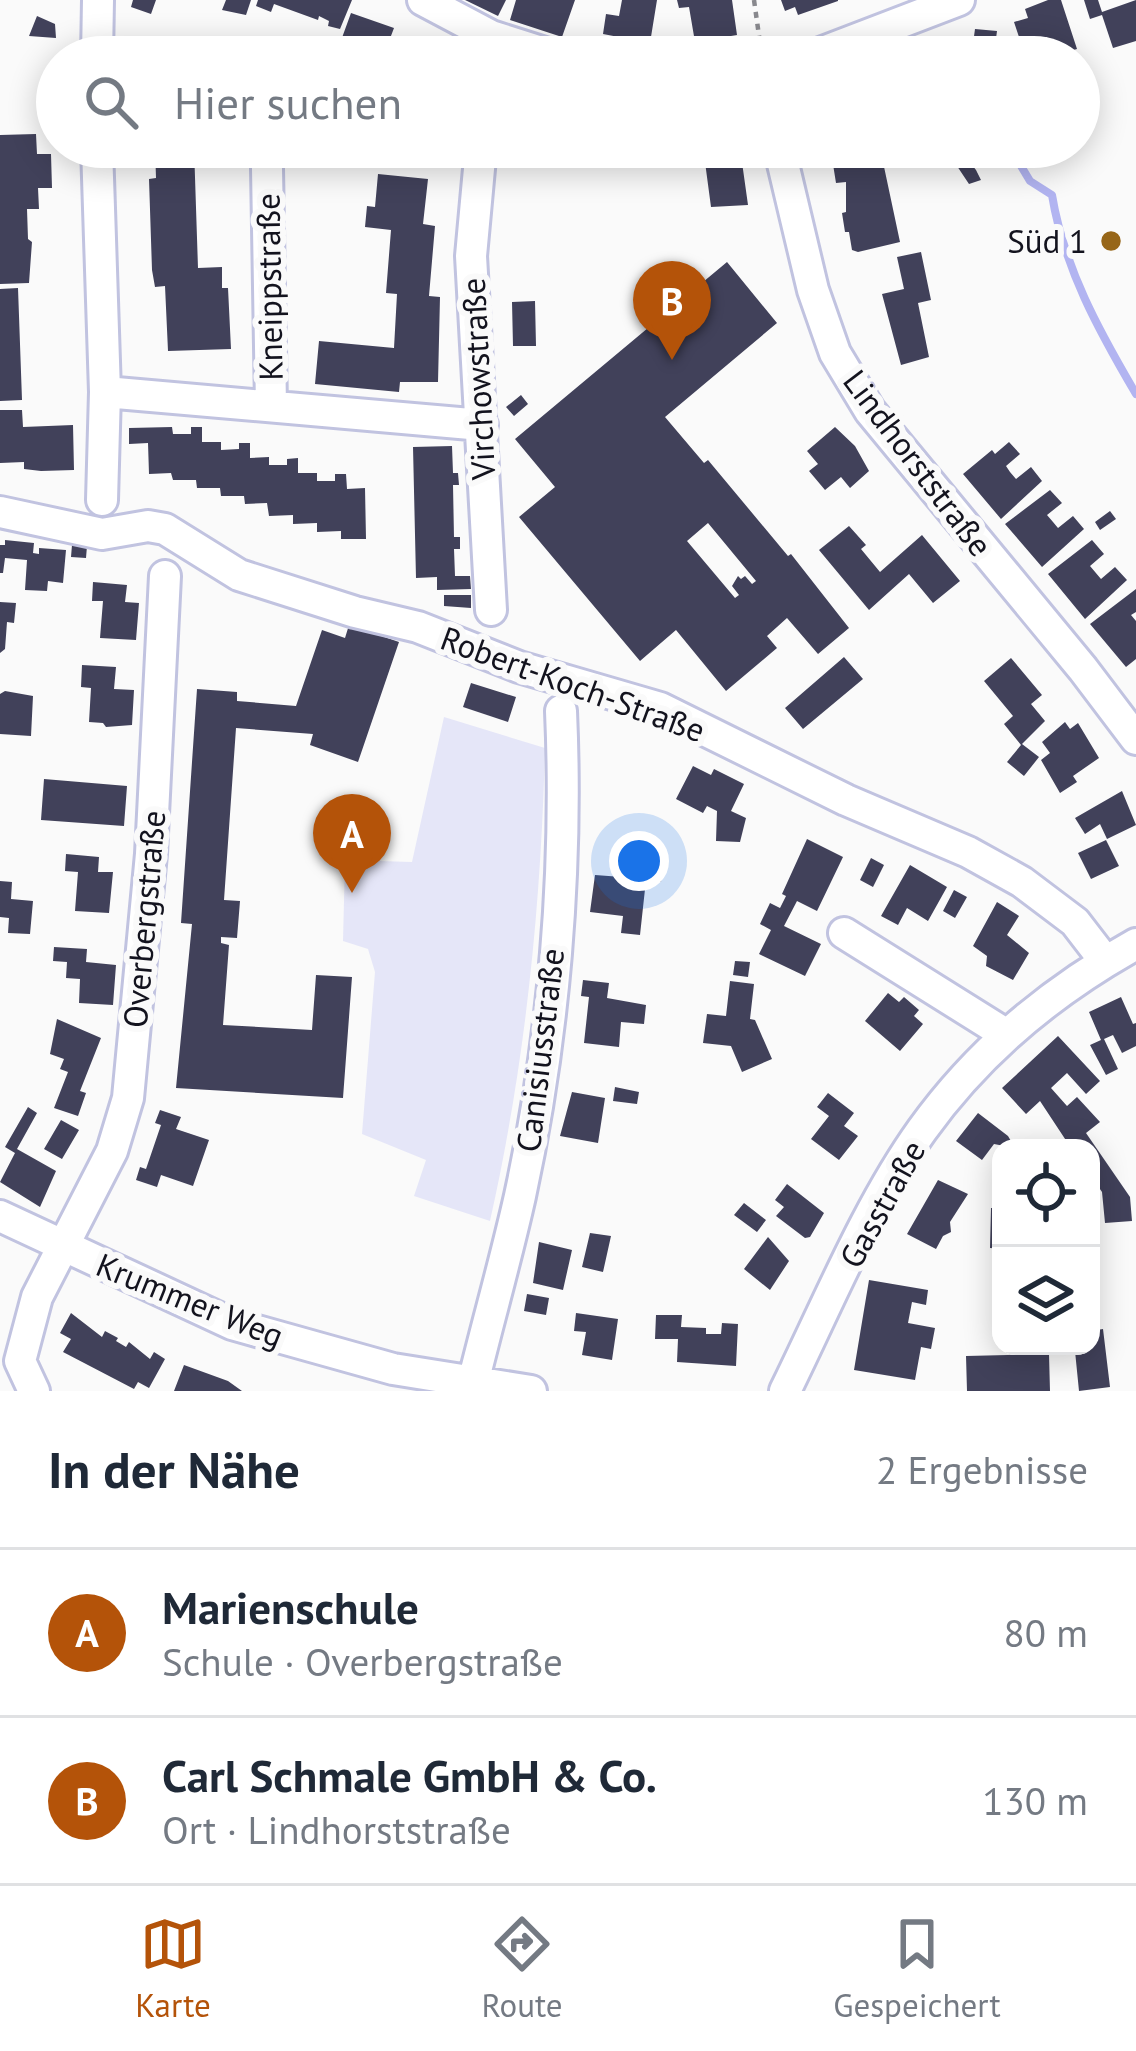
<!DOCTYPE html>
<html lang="de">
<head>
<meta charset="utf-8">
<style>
	:root { --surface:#fff; --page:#f6f6f7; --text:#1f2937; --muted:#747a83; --line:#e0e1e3; --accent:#b45309 }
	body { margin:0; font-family:"PT Sans",sans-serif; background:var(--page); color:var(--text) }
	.controls { position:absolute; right:36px; bottom:36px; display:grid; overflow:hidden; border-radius:24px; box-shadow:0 6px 30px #0003 }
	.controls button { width:108px; height:108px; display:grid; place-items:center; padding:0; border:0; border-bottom:3px solid var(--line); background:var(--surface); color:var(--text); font:60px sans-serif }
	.you { position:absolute; left:639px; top:861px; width:42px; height:42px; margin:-30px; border:9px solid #fff; border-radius:50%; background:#1a73e8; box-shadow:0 0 0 18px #1a73e833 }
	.badge { display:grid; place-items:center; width:78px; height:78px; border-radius:50%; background:var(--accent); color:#fff; font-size:39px; font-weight:700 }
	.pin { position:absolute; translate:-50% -99px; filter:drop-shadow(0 3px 6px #0008) }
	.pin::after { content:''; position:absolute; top:63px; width:42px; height:36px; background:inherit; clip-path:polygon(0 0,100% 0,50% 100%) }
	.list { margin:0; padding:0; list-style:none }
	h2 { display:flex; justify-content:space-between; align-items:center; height:156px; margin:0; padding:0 48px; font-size:51px }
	h2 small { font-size:39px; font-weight:400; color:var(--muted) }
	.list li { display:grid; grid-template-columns:78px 1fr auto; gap:36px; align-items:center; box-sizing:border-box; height:168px; padding:0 48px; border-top:3px solid var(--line) }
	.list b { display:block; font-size:45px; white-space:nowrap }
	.list p { margin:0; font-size:39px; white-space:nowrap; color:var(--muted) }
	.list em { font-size:39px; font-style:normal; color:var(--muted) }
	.icon { flex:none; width:66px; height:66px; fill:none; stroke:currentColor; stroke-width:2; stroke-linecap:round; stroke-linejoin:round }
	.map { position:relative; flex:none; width:1136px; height:1391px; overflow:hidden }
	.search { position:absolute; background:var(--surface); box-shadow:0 6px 30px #0003; left:36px; right:36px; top:36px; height:132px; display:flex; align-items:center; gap:30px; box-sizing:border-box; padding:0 42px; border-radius:66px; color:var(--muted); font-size:45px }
	.sheet { height:492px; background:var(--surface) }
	nav { display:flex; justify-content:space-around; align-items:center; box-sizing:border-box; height:168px; border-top:3px solid var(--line); background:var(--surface); font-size:33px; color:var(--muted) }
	nav a { display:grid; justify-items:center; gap:6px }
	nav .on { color:var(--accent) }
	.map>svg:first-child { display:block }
	.green { fill:#e5e6f8 }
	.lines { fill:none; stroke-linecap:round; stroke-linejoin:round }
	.stream { stroke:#b2b4f1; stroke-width:8 }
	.building { fill:#41415a; fill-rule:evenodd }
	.minor-casing { stroke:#c1c3e0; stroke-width:36 }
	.path { stroke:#89898e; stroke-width:4.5; stroke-dasharray:6 6; stroke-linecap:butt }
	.minor { stroke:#fff; stroke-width:30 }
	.poi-dot { fill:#976618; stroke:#fafafa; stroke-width:4.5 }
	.labels { text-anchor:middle; stroke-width:12; stroke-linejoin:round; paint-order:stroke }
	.poi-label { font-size:33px; fill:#13131e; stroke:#fafafa; text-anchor:end }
	.street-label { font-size:33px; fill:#13131e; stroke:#fafafa }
</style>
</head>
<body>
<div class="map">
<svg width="1136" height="1391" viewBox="0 0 1136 1391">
	<rect width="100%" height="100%" fill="#fafafa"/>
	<!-- green -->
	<path class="green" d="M444,717L545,748C541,908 525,1065 490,1221L414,1196L426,1160L362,1134L375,972L368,949L343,941L345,860L412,862Z"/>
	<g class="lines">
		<!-- stream -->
		<path class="stream" d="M1021,166L1030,181L1052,195C1064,268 1099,331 1136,394"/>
	</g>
	<!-- building -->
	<path class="building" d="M133,0H156L151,14L131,7Z
		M226,0H251L246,15L222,10Z
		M258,0H352L340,29L328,26L329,21L319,16L318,20L274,4L271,12L256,6Z
		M465,0H506L498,16Z
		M516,0H575L562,37L510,20Z
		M622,0H657L650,43L603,34L606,14L619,16Z
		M677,0H732L737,35L695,42L689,7L679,8Z
		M781,0H838V1L798,15L795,7L785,11Z
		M1048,0H1061L1077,49L1053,56L1047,37L1022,46L1014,22L1028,18L1025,9Z
		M1084,0H1098L1102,12L1136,0V41L1113,48L1102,15L1090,19Z
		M351,13L394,28L383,57H335Z
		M37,16L55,24L56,38L29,36Z
		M975,29L997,31L994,54L972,51Z
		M937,42L939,50L949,46L953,57H896Z
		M36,134L37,154H51L52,188H38L39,209H27L28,239L32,242L29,283L0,284V135Z
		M155,147H194L198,268L222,267V288H228L231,349L168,351L165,286L155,287L152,270L149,179L156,178Z
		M421,147H446L445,164L415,162Z
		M566,147H592L591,168H566Z
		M703,147L740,148L748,205L711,207Z
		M865,153L867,165L883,162L900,242L858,252L852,250L849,232H845L842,213L846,212V182L836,183L832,158Z
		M965,156L976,170L981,180L969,184L957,166Z
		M378,174L428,179L423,224L435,226L429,296L440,297L438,382H400L399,392L315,384L319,341L394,348L397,294L386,293L391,230L365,227L367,206L375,207Z
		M921,252L931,300L918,303L929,357L901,365L882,294L904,289L897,257Z
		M727,262L777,323L665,417L704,463L708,460L788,556L791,554L849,628L818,654L787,618L767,636L777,648L726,691L676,630L640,661L519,517L555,487L515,439ZM708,523L756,581L752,584L745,576L741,579L738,576L732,586L739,595L735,598L687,541Z
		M18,288L22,400L0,401V289Z
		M535,301L536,346H513L512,302Z
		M521,395L528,404L514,416L506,407Z
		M0,410H22L23,427L73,425L74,470L41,471L24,469V462L0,463Z
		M172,427L173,434H191V427H202V442H221V450L239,449V443H250V458L269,457V465H287V459L298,458V473H317V481H335V474H346L347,489L365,488L366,539H341V531L317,532V523L293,524V515L269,516L267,503L245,504L244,496H221L220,488H197L196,480H173L171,473L149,474L148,443L129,444V428Z
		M835,427L855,446L869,471L850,488L841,477L825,490L809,471L818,464L807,451Z
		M1009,442L1020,454L1006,466L1010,472L1016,479L1031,467L1042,481L1001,519L963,474L992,450L995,454Z
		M452,446L453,473H458L459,485H453L454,537H460V549H454L455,576H470L471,589L437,590V577L416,578L413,447Z
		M1050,490L1062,503L1047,515L1053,522L1058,528L1073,516L1084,529L1042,567L1005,524Z
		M1110,511L1116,519L1100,530L1095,522Z
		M849,526L866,545L861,549L880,572L922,535L960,581L933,603L909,574L869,610L819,550Z
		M5,540L34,543L33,553L39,554V548L66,550L63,583L48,581L47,591L25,590L27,560L5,558L3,573H0V545H5Z
		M1092,540L1104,554L1090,566L1101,579L1115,567L1127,580L1085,619L1048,574Z
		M72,545L87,546L86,558L71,557Z
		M93,582L127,585L125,602L139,603L136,640L100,638L103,601H92Z
		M1136,589V612L1131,615L1136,621V659L1126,667L1090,624Z
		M444,595H471V608L444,606Z
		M0,602L16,603L14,623L7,622L5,649L0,653Z
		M349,625L399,642L358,762L310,745L313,734L236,728L224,900L240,901L237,938L221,937V943L229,945L223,1025L312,1030L316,975L352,977L343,1098L176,1088L192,924L181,923L197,689L237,692V701L296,706L322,630L345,638Z
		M844,657L863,679L803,729L785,708Z
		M1011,658L1042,695L1031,704L1045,721L1022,744L1039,757L1024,776L1007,762L1021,745L1004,724L1013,716L984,681Z
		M82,665L116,667L114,689L134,690L132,725L106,727L103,723L89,722L91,688L81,687Z
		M471,683L516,697L508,722L463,707Z
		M5,691L33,696L31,736L0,734V694Z
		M1065,722L1070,729L1078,723L1099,758L1073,776L1077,782L1060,793L1041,760L1050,753L1042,742Z
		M693,766L711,775L714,769L744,784L731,811L746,818L740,842L716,841L717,811L707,806L703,813L676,799Z
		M44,779L127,786L124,826L41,820Z
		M1122,791L1136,825L1107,839L1100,824L1085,834L1075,818Z
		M807,839L843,857L817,911L797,901L784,926L821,944L805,976L759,954L771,930L760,924L770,903L780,908L786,896L782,894Z
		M1106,840L1119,866L1091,879L1078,853Z
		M66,854L99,857L98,872H113L109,913L75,911L78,872L65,871Z
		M871,858L884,865L873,887L860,880Z
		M638,860L663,863L661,882L646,880L640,935L621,933L623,916L590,912L595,875L635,878Z
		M910,865L947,887L928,921L907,908L898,925L881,916Z
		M0,881L12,882L11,899L33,901L30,934L8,933L9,918L0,917Z
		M954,890L967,897L955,918L943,911Z
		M997,902L1019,916L1007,935L1029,953L1013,980L986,966L987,956L973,946Z
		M54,947L87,949L86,962L116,965L113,1005L79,1003L80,979L66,978L67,962L53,961Z
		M735,961L750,962L748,977L733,975Z
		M583,980L609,983L607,998L646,1005L644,1024L621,1022L619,1047L584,1043L589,997L581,996Z
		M730,981L754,984L750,1019L755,1020L772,1059L742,1072L731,1046L703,1043L707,1014L726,1016Z
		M888,993L899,1002L904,997L919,1010L914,1016L923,1024L900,1051L865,1021Z
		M1121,997L1133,1024L1136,1023V1046L1122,1053L1113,1035L1104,1039L1118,1069L1106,1075L1090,1045L1101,1040L1089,1012Z
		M57,1019L101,1038L80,1091L86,1093L78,1116L54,1108L68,1072L60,1069L64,1059L50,1054Z
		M1058,1036L1100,1081L1086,1094L1067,1073L1051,1088L1067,1106L1077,1097L1100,1122L1086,1133L1130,1197L1132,1221L1105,1223L1102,1192L1091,1176V1148H1071L1040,1101L1026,1114L1002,1088Z
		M615,1087L639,1092L637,1104L613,1101Z
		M572,1092L605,1098L598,1143L560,1136Z
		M828,1093L854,1113L844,1126L858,1136L839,1160L811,1139L829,1116L817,1107Z
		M28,1107L37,1113L17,1149L56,1171L40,1207L0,1182L15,1153L5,1147Z
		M160,1110L181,1117L176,1129L209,1140L193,1186L161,1175L157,1187L136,1180L140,1167L146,1169L161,1125L155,1123Z
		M978,1113L1008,1136L1015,1148L994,1144L982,1160L956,1141Z
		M61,1120L79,1130L62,1159L44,1149Z
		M938,1180L968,1194L950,1222L951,1232L943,1236L936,1249L907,1234Z
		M787,1184L824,1213L810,1237L805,1238L776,1216L784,1207L775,1200Z
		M744,1203L766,1220L757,1232L734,1215Z
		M991,1208H1001V1249L990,1248Z
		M590,1233L611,1236L603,1272L582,1267Z
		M768,1237L789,1261L770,1290L744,1269Z
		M539,1242L572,1250L563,1290L533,1283Z
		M869,1280L928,1290L926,1305L912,1302L908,1323L935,1328L931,1349L921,1347L915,1380L854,1370Z
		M527,1294L549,1298L546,1315L524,1311Z
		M71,1313L102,1337L105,1331L118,1338L116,1341L126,1347L129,1342L150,1359L154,1352L165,1359L149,1388L138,1382L134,1389L63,1352L71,1339L60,1333Z
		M576,1313L618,1319L612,1360L582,1355L586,1332L574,1331Z
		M656,1315H682L681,1327L706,1328V1334H721L722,1323L738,1324L736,1366L677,1362L678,1339H655Z
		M1103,1329L1110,1387L1079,1391L1075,1351L1063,1352V1346H1091V1331Z
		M1049,1354L1050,1391H967L966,1356Z
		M184,1365L228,1381L242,1391H174Z"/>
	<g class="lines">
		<defs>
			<path id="minor" d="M423,0L491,36L557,57
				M97,57L98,0
				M810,57L959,0
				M97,147L105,392L102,500
				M481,147L471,256L491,610
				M779,147L813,290L835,353L870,411L1083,669L1136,739
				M267,168L271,406
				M105,392L482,425
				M0,512L102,534L148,526L165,529L239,575L355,612L418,627L519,667L660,708L846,800L968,852L1022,882L1075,922L1105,961
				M844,933L1007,1035
				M0,1216L232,1324L393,1369L531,1391
				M473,1383C488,1321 506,1259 520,1196C554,1039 568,871 561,711
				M34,1391L20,1361L37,1297L112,1151L128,1098L151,854L165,576
				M785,1391C827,1306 867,1207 922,1130C978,1052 1053,990 1136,944"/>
		</defs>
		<!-- minor casing -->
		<use href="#minor" class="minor-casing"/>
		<!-- path -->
		<path class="path" d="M754,0L762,57"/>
		<!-- minor -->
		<use href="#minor" class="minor"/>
	</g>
	<!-- markers -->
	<circle class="poi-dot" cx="1111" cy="241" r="12"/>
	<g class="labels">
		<!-- poi labels -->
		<g class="poi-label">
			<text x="1087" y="253">Süd 1</text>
		</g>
		<!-- street labels -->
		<g class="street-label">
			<text transform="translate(269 287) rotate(-91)" y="12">Kneippstraße</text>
			<text transform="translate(478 379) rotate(-93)" y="12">Virchowstraße</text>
			<text transform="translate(918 463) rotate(53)" y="12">Lindhorststraße</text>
			<text transform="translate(573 684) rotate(20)" y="12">Robert-Koch-Straße</text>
			<text transform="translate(144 919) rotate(-85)" y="12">Overbergstraße</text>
			<text transform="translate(540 1050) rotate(-83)" y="12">Canisiusstraße</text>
			<text transform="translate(882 1204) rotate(-61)" y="12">Gasstraße</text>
			<text transform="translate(190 1300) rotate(22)" y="12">Krummer Weg</text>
		</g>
	</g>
</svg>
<div class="controls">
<button><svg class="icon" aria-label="locate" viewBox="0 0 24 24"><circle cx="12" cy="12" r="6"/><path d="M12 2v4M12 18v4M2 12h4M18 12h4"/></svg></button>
<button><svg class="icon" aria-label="layers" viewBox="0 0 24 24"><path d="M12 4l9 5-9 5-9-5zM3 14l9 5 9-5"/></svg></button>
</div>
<div class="you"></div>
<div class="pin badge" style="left:352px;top:893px">A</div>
<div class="pin badge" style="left:672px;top:360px">B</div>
<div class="search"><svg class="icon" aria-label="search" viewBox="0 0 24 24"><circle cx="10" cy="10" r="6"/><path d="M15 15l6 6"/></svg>Hier suchen</div>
</div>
<section class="sheet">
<h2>In der Nähe<small>2 Ergebnisse</small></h2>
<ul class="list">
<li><span class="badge">A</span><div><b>Marienschule</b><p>Schule · Overbergstraße</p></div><em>80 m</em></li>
<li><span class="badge">B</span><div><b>Carl Schmale GmbH &amp; Co.</b><p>Ort · Lindhorststraße</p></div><em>130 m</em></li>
</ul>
</section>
<nav>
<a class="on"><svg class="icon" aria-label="map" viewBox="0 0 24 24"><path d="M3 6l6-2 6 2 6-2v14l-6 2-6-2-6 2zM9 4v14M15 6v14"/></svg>Karte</a>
<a><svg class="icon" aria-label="directions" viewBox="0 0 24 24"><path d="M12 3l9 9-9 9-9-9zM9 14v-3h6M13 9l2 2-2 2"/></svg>Route</a>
<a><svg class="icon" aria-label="saved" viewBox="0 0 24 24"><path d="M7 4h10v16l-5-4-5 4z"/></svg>Gespeichert</a>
</nav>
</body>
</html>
